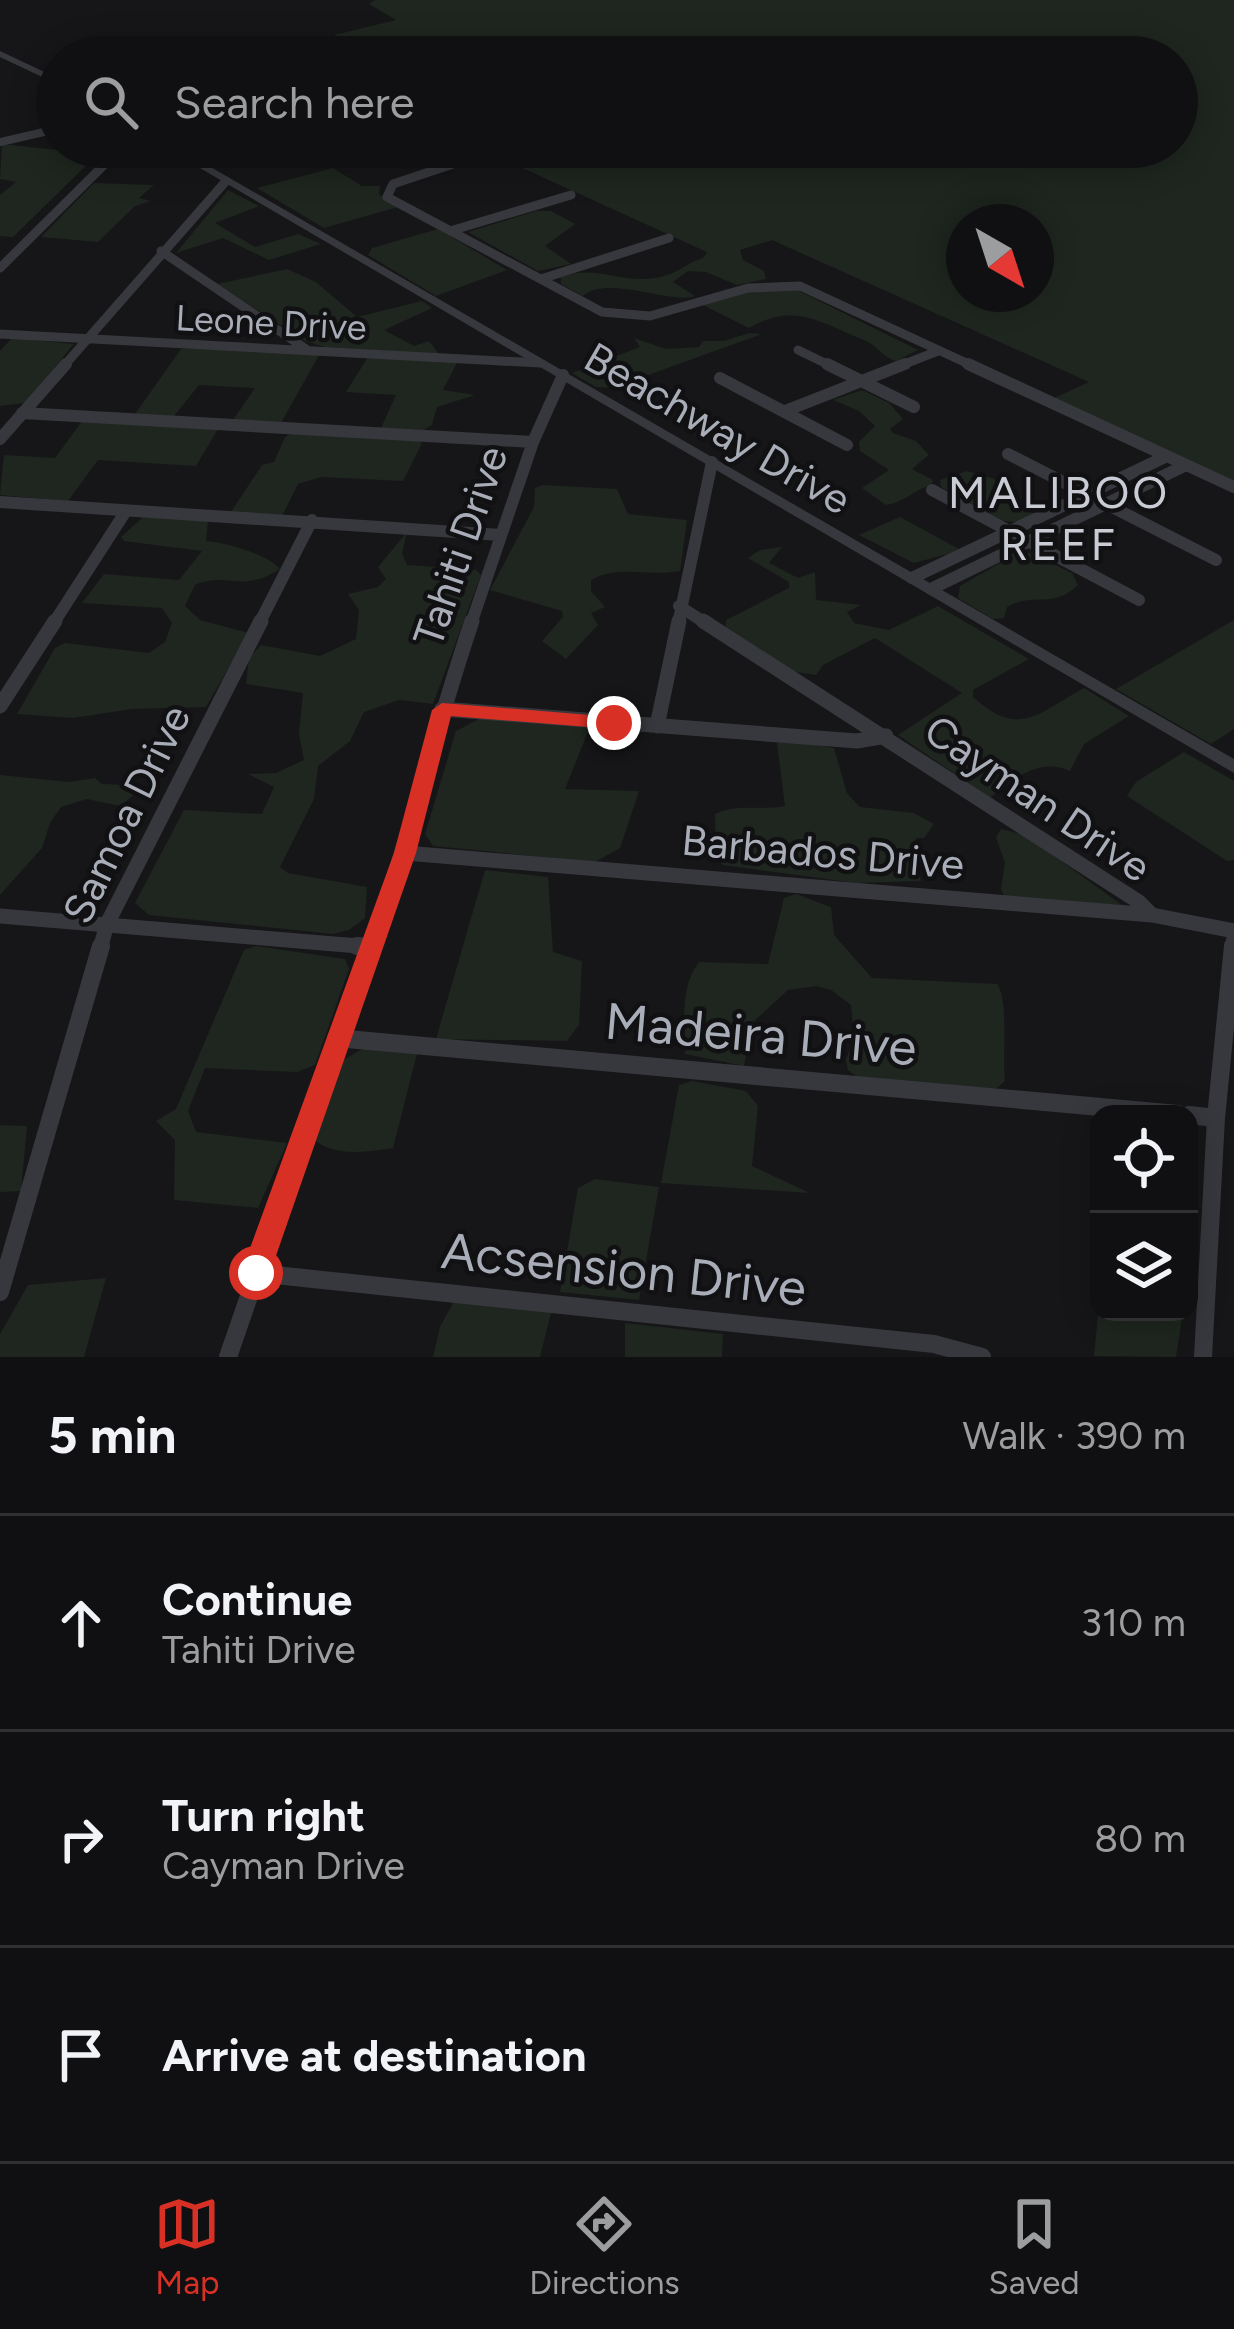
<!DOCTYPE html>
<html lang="en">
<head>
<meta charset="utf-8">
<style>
	:root { --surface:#101012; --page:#19191b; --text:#f1f3f6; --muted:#9c9d9f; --line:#303032; --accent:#d93025 }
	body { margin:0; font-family:Figtree,sans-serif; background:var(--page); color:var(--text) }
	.controls { position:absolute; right:36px; bottom:36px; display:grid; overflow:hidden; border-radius:24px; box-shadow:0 6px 30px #0003 }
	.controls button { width:108px; height:108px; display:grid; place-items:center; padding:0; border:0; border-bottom:3px solid var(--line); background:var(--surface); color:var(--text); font:60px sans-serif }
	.compass { position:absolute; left:946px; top:204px; width:108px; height:108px; border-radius:50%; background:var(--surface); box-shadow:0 6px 30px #0003; rotate:141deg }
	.stop { position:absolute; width:36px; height:36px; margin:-27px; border:9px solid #d93025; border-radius:50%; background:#fff }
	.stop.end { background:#d93025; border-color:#fff; box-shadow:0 3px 12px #0008 }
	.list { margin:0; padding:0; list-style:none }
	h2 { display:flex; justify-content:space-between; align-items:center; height:156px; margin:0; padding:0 48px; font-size:51px }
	h2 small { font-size:39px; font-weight:400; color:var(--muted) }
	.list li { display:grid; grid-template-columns:78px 1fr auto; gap:36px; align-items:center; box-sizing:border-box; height:216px; padding:0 48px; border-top:3px solid var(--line) }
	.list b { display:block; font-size:45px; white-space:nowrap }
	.list p { margin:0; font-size:39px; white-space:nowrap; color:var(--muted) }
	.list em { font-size:39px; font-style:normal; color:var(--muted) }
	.icon { flex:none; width:66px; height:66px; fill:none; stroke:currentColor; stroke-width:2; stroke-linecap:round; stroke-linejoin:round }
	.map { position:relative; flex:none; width:1234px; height:1357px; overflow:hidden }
	.search { position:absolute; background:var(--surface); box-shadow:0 6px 30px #0003; left:36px; right:36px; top:36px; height:132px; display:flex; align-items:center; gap:30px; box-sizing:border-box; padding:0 42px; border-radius:66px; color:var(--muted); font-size:45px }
	.sheet { height:804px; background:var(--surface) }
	nav { display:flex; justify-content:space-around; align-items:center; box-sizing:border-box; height:168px; border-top:3px solid var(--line); background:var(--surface); font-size:33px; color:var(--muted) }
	nav a { display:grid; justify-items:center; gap:6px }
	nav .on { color:var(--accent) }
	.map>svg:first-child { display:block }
	.green { fill:#1e261f; fill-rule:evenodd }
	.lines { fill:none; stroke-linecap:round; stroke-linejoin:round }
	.minor-far4 { stroke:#37383d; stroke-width:8 }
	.minor-far3 { stroke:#37383d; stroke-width:9 }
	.minor-far2 { stroke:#37383d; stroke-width:12 }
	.minor-far1 { stroke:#37383d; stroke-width:15 }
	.minor { stroke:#37383d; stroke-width:18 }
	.tertiary { fill:#37383d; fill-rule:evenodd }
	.route { fill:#d93025 }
	.labels { text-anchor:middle; stroke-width:9; stroke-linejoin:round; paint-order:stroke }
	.far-street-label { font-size:36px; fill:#a8adb8; stroke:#111113 }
	.street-label { font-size:42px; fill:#a8adb8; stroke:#111113 }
	.neighbourhood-label { font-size:45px; letter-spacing:3px; fill:#c9ccd4; stroke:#111113 }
	.near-street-label { font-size:51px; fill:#a8adb8; stroke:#111113 }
</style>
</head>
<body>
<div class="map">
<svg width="1234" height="1357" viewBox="0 0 1234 1357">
	<rect width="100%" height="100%" fill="#161618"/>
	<!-- green -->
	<path class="green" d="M375,0H1234V490L1048,401L1089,382L772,240L740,250L743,260L764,271L766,279L737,285L706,272L688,271L673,282L695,296C672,305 608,274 583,296L561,284V277C602,260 638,298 687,265C698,258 704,261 707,252L476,147H1177V57H358L329,45L346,40L334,35L396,20L369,4ZM964,222H1036V294H964Z
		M2,144L57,150L105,147L13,237L0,236V195L16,182L0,179Z
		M333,168L362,186H380L379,194L398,207L324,228L257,188Z
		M94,183L154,185L139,198L151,201L135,206L98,242L41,237Z
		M228,190L259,206L215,223L255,247L298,234L321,244L269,260L223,238L176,253Z
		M536,211H551L575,224L545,246L571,264L538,271L468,232Z
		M438,229L507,270L436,296L368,255L372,248Z
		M287,269L316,282L357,317L422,301L432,308L384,330L414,346L429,341L439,354L325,347L305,341L217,284Z
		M795,289L918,350L896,361C882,357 877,345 864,340C822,324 795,301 749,328L703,305L734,293Z
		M749,333L762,334L612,388L596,387L572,373L640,347L634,338L666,349L699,347L703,341H724Z
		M12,338L74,344L25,403L0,406V351Z
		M181,349L190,348L319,355L281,423L233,420L255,388L199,385L174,416L135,414Z
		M368,357L459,359L443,390L475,395L437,407L432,425L423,430L381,428L396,395L346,392Z
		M862,390L889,403L903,419L890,429L893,433L916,441L929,455L912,469L933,480L931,485C914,490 903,503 886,505L862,488L889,470L860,451L859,442L875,426L859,411L833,400Z
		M83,420L218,429L196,466L98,460L68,501L0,495L4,455L55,458Z
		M293,432L417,440L422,443L403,481L321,477L298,484L282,516L231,512L262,465L274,462L285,437Z
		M967,471L995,479L996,489L1035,514L1023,523L997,520L941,487L940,480Z
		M543,485L617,489L628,514L687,520L680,571C650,577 617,564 591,580V591L605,607L591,613L598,625L566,659L542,641L563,617L562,611L490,590L534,507L535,488Z
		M143,517L208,521L206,541C225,542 269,555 280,569C241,594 227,571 195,585L185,606L200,620L249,633L206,707L132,709L73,718L17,714L55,648L65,643L149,653L165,642L172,623L162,608L82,603L104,574L179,580L202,551L124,541L121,537Z
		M900,517L957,548L959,551L914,563L859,535Z
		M407,532L402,553L407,565L476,570L481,575L433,704L399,700L364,712L350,741L318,766L314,799L280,867L288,873L367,887L365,918L349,930L333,934L149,915L135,903L184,810L262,814L274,787L248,774L276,773L304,760L299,734L303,693L246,684L249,658L261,645L320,656L356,639L359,610L348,594L378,587L386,579L378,567Z
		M782,547L769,563L798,578L815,572L816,600L861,605L847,612L854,623L889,630L938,606L1029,659L973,690V697C1019,739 1038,713 1084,688L1129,716L1084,744L1070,771C1039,757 1013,779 990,798L898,735L962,693L875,638L823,665L816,675L795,672L726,627V620L789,588V582L748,558L760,550Z
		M1029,553L1072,573L1078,585C1052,610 1036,591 1007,607L1004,618L993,619L958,598L960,586L1012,556Z
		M1234,620V729L1211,744L1116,689Z
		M483,717L579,723L589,729L565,789L639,791L620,848L595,862L433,846L425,834L456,731Z
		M788,740L834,748L847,793L860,807L914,813L934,824L924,838H916L913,847L921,881L856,883L723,865L716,857L715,814C739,803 759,811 785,806L777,743Z
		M1184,752L1234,781V860L1227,861L1127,796L1136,782Z
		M0,775L69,782L95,778L102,784L129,785L136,793L120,806L87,799L61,807L50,823L42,848L0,895Z
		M1001,829L1025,835L1122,905L1005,898L1001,889L1005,863L996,837Z
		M485,870L548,877L553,952L582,961L579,1025L567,1041L436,1039Z
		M796,894L831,907L834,935L872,978L997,984C1009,999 1002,1057 1005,1081L996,1089L860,1079L848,1070L846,1060L854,1038L851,1005L831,990L816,986L788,990L752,1023L744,1066L685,1054C685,1023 679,988 699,962L768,964L784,898Z
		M256,946L345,959L349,969L315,1065L297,1072L205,1068L188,1111L196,1132L287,1143L258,1208L174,1200L175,1140L156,1121L176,1109L244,950Z
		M366,1047L417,1054L393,1148C368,1152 329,1158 311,1136L341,1061Z
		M692,1081L746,1091L758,1106L752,1166L810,1193L661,1183L679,1085Z
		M0,1125L27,1126L21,1191L0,1192Z
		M595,1179L659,1187L639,1300L560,1292L578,1188Z
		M106,1278L84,1357H0V1334L28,1285Z
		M454,1301L552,1309L540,1357H433L440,1327Z
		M1099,1304V1312H1183L1176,1357L1094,1356Z
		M625,1323L723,1334L722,1357H625Z"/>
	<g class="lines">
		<!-- minor-far4 -->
		<path class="minor-far4" d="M0,142L57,129
			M457,147L468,154L460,163
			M177,152L198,147
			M106,163L122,147"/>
		<!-- minor-far3 -->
		<path class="minor-far3" d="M465,160L393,184L387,197L602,312L650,316L748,288L800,286L975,367
			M450,231L571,195
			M161,251L306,349
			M0,268L109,160
			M541,279L669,238
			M0,334L540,363
			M798,350L833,367
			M63,367L226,181
			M897,367L938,351"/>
		<!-- minor-far2 -->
		<path class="minor-far2" d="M827,364L914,407
			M968,364L1234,487
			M720,378L847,445
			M785,411L905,364
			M22,413L533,442
			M0,439L66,364
			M1008,454L1216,560
			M932,490L1139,600
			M0,502L501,535
			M912,578L1167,456
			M931,589L1186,465
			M679,606L707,624
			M53,624L126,511
			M259,624L312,520
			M471,624L533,442L563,375
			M678,624L712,462"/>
		<!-- minor-far1 -->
		<path class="minor-far1" d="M703,621L1139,902L1152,915
			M0,706L55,621
			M442,709L857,741L886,736
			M657,726L679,621
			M405,853L1152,915L1234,931
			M0,916L370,947
			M100,949L107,924L261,621
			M369,949C409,841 435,730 472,621
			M1233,949L1234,935"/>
		<!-- minor -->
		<path class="minor" d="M357,946L370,947
			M336,1038L1178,1114
			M1189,1115L1216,1118
			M256,1273L934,1344L982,1357
			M0,1292L101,946
			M228,1357L370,946
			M1203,1357L1216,1118L1233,946"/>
		<!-- tertiary -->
		<path class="tertiary" d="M0,51L57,78V84L0,57Z
			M164,147H176L1234,759V773Z"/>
	</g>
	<!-- route -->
	<path class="route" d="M442,703L614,717L624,723L614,729L451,716L416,853L270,1273L266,1282H246L241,1273L394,853L432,710Z"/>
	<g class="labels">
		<!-- far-street labels -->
		<g class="far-street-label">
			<text transform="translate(271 322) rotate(3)" y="13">Leone Drive</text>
		</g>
		<!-- street labels -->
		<g class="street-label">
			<text transform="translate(718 428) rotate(30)" y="15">Beachway Drive</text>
			<text transform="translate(460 546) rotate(-71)" y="15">Tahiti Drive</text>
			<text transform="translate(1038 798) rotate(34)" y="15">Cayman Drive</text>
			<text transform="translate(126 814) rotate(-64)" y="15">Samoa Drive</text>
			<text transform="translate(823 852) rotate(5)" y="15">Barbados Drive</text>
		</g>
		<!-- neighbourhood labels -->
		<g class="neighbourhood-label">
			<text x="1059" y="508">MALIBOO<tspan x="1059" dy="52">REEF</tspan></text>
		</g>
		<!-- near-street labels -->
		<g class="near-street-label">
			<text transform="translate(761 1034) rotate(5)" y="18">Madeira Drive</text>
			<text transform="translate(624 1269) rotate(6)" y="18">Acsension Drive</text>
		</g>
	</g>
</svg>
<div class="controls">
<button><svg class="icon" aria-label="locate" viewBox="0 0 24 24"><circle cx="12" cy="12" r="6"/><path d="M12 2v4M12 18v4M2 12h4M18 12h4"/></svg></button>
<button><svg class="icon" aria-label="layers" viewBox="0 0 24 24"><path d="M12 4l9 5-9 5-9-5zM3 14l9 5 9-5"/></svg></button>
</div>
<svg class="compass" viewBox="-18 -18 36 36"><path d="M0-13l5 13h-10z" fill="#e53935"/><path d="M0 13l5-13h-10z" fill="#9c9d9f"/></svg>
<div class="stop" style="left:256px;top:1273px"></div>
<div class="stop end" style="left:614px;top:723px"></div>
<div class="search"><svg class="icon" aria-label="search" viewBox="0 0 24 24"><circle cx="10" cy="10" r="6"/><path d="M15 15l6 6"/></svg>Search here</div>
</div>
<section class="sheet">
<h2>5 min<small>Walk · 390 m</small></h2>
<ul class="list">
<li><svg class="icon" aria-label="ahead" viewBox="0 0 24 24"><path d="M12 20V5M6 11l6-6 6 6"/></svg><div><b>Continue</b><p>Tahiti Drive</p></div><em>310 m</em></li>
<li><svg class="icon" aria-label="right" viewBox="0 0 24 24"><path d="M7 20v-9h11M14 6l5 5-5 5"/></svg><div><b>Turn right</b><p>Cayman Drive</p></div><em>80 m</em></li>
<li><svg class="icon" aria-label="arrive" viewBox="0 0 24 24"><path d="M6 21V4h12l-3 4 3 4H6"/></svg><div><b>Arrive at destination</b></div></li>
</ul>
</section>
<nav>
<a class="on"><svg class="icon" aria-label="map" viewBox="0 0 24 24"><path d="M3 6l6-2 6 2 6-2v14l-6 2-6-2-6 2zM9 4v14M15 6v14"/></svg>Map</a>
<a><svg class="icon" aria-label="directions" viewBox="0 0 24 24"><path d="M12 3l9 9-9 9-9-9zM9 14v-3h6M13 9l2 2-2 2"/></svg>Directions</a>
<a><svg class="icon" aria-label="saved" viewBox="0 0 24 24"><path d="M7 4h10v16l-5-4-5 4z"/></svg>Saved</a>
</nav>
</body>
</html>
